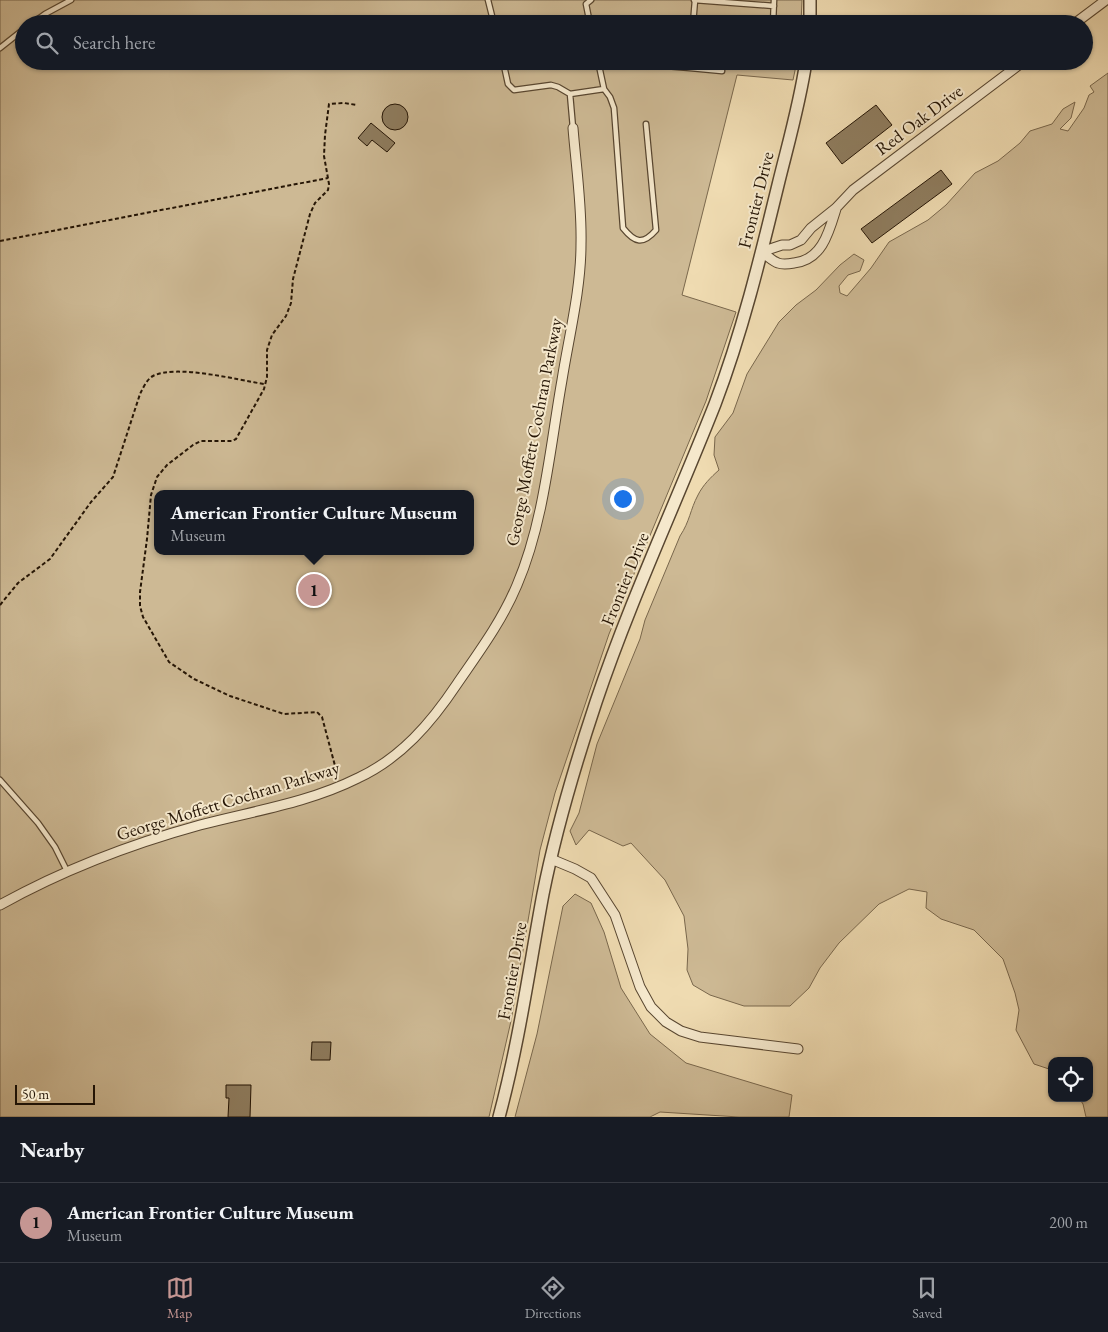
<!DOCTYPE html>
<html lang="en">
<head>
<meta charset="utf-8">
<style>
	:root { --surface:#171b24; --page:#242831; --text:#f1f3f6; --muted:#9ea1a6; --line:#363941; --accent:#c59692 }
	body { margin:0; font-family:"EB Garamond",serif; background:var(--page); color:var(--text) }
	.controls { position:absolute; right:15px; bottom:15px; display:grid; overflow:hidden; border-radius:10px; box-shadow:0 1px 4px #0004 }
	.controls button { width:45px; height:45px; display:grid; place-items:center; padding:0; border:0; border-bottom:1px solid var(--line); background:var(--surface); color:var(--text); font:25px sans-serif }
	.scale { position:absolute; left:15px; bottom:12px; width:80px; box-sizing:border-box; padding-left:5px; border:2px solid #251505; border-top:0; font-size:14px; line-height:18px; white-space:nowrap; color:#251505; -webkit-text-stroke:4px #f5e8cc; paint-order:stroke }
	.you { position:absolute; left:622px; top:498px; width:18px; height:18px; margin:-12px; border:4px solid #fff; border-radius:50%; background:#1a73e8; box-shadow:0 0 0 8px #1a73e833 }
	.badge { display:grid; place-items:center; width:32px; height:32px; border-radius:50%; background:var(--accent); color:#111; font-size:16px; font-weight:700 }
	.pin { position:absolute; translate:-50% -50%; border:2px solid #fff; box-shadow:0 1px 5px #0006 }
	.popup { position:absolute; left:154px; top:490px; width:320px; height:65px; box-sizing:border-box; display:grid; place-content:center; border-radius:10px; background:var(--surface); filter:drop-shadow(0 1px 4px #0005); font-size:16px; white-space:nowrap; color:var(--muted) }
	.popup b { font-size:19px; color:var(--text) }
	.popup::after { content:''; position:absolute; left:50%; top:100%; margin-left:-10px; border:10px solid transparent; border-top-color:var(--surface) }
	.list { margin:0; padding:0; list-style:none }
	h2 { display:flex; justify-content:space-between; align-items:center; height:65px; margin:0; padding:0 20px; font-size:21px }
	h2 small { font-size:16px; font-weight:400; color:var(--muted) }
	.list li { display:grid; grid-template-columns:32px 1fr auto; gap:15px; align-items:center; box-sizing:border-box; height:80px; padding:0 20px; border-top:1px solid var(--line) }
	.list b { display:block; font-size:19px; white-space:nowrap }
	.list p { margin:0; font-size:16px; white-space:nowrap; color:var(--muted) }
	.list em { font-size:16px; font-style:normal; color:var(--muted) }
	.icon { flex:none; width:28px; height:28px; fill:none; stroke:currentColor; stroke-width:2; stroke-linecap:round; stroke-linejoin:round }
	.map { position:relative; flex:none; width:1108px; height:1117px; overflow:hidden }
	.search { position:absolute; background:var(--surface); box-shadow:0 1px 4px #0004; left:15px; right:15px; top:15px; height:55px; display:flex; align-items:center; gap:12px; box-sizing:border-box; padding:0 18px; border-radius:28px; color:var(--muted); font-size:19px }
	.sheet { height:145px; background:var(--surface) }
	nav { display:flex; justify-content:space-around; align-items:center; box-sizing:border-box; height:70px; border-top:1px solid var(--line); background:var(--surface); font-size:14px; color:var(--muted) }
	nav a { display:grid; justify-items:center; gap:2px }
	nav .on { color:var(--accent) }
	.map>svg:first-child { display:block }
	.green { fill:#cdb994; stroke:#79674c; fill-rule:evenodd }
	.building { fill:#8e7c5e; stroke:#251505 }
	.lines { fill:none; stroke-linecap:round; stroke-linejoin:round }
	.service-casing { stroke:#584630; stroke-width:7 }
	.minor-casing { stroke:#584630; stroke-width:11 }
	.tertiary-casing { stroke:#584630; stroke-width:14 }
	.path { stroke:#251505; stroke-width:2; stroke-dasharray:4 2.5; stroke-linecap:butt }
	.service { stroke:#f5e8cc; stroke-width:4.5 }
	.minor { stroke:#f5e8cc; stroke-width:9 }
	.tertiary { stroke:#f5e8cc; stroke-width:11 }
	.labels { text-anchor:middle; stroke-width:4; stroke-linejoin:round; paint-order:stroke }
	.street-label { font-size:18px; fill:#251505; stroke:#f5e8cc }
</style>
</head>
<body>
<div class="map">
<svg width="1108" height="1117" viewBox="0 0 1108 1117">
	<rect width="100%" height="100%" fill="#efdbb1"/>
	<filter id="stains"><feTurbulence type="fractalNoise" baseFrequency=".004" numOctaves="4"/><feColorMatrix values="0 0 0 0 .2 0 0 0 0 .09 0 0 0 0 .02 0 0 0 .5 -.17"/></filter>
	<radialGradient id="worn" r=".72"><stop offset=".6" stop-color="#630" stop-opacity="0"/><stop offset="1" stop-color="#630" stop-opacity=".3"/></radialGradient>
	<!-- green -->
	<path class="green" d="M0,0H802L801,24H24V61H797L793,80L737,75L682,295L736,312L706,401L609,634L555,793L540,850L511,1021L489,1117H0ZM158,494H470V551H158Z
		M1108,73V1117H1086L1083,1104L1079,1098H1089V1061H1052V1070L1034,1064L1016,1030L1019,1010L1015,993L1003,959L974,930L941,919L926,908L927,892L909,889L879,904L839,943L820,968L809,988L790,1006H744L710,995L693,985L687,970L688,949L684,916L665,880L631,843L623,846L589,830L576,845L570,831L579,813L597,744L640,639L645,620L680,536C690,521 690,510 698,495C703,485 711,477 719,470L714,455L715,437L733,413L747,374L779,322L796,305L816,290L840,265L854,254L864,260L860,271L848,275L839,286L840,293L847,296L871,268L889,242L928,220L946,205L975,173L998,161L1020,143L1030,131L1052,124L1063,109L1075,102L1071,118L1060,129L1068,131L1084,108L1089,95L1094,92L1090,86Z
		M575,894L591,903L604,932L621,988L650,1034L686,1063L792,1095L789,1117H739L660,1112L650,1117H515L537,1034L563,906Z"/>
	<!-- building -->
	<path class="building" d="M382 117a13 13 0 1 1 26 0a13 13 0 1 1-26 0Z
		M876,105L892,125L842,164L826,143Z
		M371,123L395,143L387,152L372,140L367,146L358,138Z
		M941,170L952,184L872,243L861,229Z
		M312,1042H331L330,1060H311Z
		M226,1085H251L250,1117H228L229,1098H226Z"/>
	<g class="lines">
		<defs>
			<path id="service" d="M488,0L494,24
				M694,0L774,6
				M31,24L45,14L71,0
				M590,24L586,4L591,0
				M693,24L695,0
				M773,24L774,0
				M0,48L24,29
				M503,61L508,84L514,90L551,85L558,87L570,94L604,89L598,61
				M604,61L690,68L691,61
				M690,68L722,71
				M604,89L610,97L614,108L623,228C635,243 643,245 656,230L646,124
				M570,94L573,128
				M0,780L38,823L55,847L67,871"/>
			<path id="minor" d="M1074,24L1106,0
				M761,252L782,245H790L801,240L811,228L836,208L853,190L1024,61
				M761,252C767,255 772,261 778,263C783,265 789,264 794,263C822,260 829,232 836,209
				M551,859L575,869L591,878L615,915L640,987L651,1007L666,1022L681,1031L700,1037L798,1049
				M0,905C63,870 131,844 200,825C253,811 308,803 358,778C401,758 431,723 457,684C479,652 502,621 517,585C544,522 550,448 562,380C569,336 581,289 581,244C582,205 576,166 573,128"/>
			<path id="tertiary" d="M810,24V0
				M499,1117C519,1043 529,969 543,894C556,829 575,765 596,702C630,601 676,503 715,404C742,333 760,259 778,185C788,144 800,103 806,61"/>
		</defs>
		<!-- service casing -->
		<use href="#service" class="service-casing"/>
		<!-- minor casing -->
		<use href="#minor" class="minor-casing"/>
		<!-- tertiary casing -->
		<use href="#tertiary" class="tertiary-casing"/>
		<!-- path -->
		<path class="path" d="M0,241L328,178
			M0,605L18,583L50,559L91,502L113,477L140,394C143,388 147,379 153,376C176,364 238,380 264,384
			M338,777L322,717L317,712L284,714L230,696L194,679L169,662L143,617L140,606V592L147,539L151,495L157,477L167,465L193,445L201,441H232L236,439L264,389L267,377V350L272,335L286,316L291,303L293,279L310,214L315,203L328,190L329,184L324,156L325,135L329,104L344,103L357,105"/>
		<!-- service -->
		<use href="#service" class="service"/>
		<!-- minor -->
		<use href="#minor" class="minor"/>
		<!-- tertiary -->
		<use href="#tertiary" class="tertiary"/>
	</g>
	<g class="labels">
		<!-- street labels -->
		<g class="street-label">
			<text transform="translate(919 120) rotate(-37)" y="6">Red Oak Drive</text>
			<text transform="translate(756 200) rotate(-76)" y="6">Frontier Drive</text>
			<text transform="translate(534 432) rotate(-79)" y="6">George Moffett Cochran Parkway</text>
			<text transform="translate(625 579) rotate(-68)" y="6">Frontier Drive</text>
			<text transform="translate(228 801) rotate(-17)" y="6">George Moffett Cochran Parkway</text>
			<text transform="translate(512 971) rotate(-80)" y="6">Frontier Drive</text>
		</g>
	</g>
	<rect width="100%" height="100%" filter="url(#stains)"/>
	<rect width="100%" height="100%" fill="url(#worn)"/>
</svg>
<div class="controls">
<button><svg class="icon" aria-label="locate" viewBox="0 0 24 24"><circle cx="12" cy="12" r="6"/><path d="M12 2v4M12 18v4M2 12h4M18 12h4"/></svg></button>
</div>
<div class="scale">50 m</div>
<div class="you"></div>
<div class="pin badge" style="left:314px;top:590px">1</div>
<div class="popup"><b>American Frontier Culture Museum</b>Museum</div>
<div class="search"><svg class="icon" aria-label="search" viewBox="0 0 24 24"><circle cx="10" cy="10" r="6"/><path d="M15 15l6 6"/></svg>Search here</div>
</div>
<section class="sheet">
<h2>Nearby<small></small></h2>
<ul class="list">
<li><span class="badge">1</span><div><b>American Frontier Culture Museum</b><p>Museum</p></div><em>200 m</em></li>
</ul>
</section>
<nav>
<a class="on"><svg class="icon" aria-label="map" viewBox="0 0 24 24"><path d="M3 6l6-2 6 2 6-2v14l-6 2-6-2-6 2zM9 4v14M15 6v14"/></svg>Map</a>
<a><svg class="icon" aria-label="directions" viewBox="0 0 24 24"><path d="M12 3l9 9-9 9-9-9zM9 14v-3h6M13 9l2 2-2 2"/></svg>Directions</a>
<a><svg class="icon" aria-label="saved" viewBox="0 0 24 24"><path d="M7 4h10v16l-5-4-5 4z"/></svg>Saved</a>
</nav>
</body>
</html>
